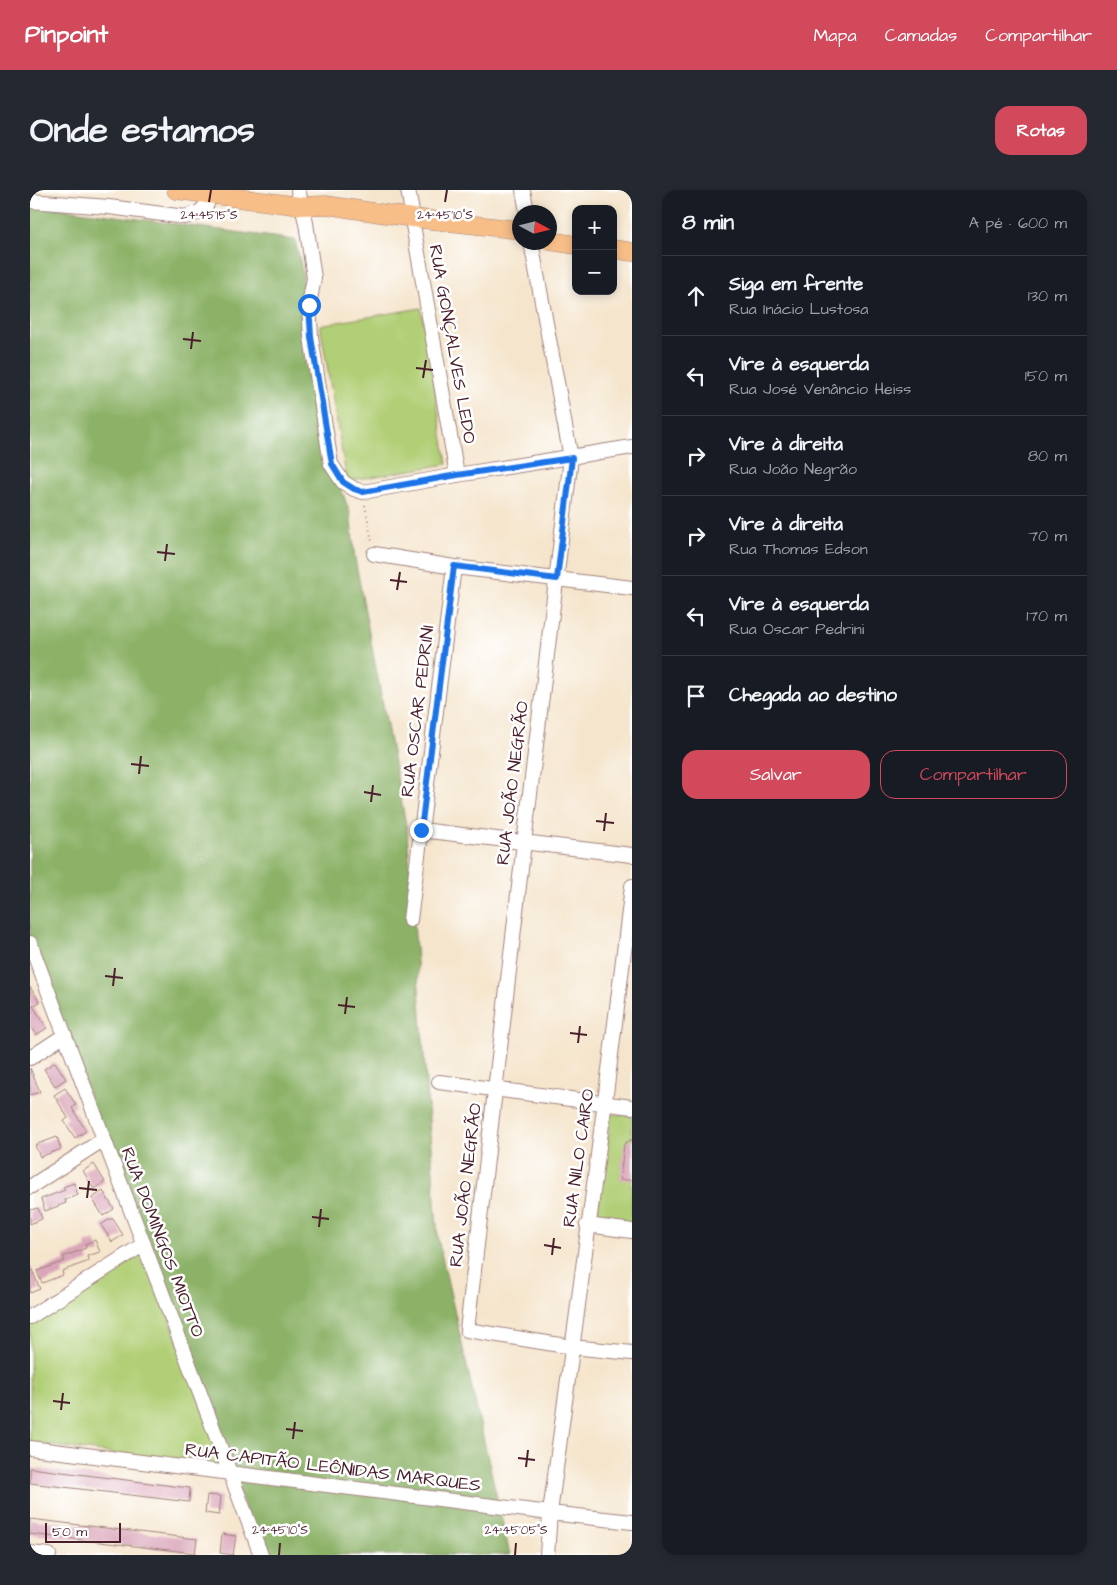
<!DOCTYPE html>
<html lang="pt">
<head>
<meta charset="utf-8">
<style>
	:root { --surface:#171b24; --page:#242831; --text:#f1f3f6; --muted:#9ea1a6; --line:#363941; --accent:#d1495b }
	body { margin:0; font-family:"Architects Daughter",sans-serif; background:var(--page); color:var(--text) }
	.controls { position:absolute; right:15px; top:15px; display:grid; overflow:hidden; border-radius:10px; box-shadow:0 2px 8px #0003 }
	.controls button { width:45px; height:45px; display:grid; place-items:center; padding:0; border:0; border-bottom:1px solid var(--line); background:var(--surface); color:var(--text); font:25px sans-serif }
	.compass { position:absolute; left:482px; top:15px; width:45px; height:45px; border-radius:50%; background:var(--surface); box-shadow:0 2px 8px #0003; rotate:97deg }
	.scale { position:absolute; left:15px; bottom:12px; width:76px; box-sizing:border-box; padding-left:5px; border:2px solid #4a1f2b; border-top:0; font-size:14px; line-height:18px; white-space:nowrap; color:#4a1f2b; -webkit-text-stroke:4px #fff; paint-order:stroke }
	.stop { position:absolute; width:15px; height:15px; margin:-11px; border:4px solid #1a73e8; border-radius:50%; background:#fff }
	.stop.end { background:#1a73e8; border-color:#fff; box-shadow:0 1px 5px #0008 }
	.list { margin:0; padding:0; list-style:none }
	h2 { display:flex; justify-content:space-between; align-items:center; height:65px; margin:0; padding:0 20px; font-size:21px }
	h2 small { font-size:16px; font-weight:400; color:var(--muted) }
	.list li { display:grid; grid-template-columns:32px 1fr auto; gap:15px; align-items:center; box-sizing:border-box; height:80px; padding:0 20px; border-top:1px solid var(--line) }
	.list b { display:block; font-size:19px; white-space:nowrap }
	.list p { margin:0; font-size:16px; white-space:nowrap; color:var(--muted) }
	.list em { font-size:16px; font-style:normal; color:var(--muted) }
	.actions { display:flex; gap:10px; padding:15px 20px }
	.actions a { flex:1; padding:11px 0; border:1px solid var(--accent); border-radius:15px; text-align:center; font-size:18px; color:var(--accent) }
	.actions .main { background:var(--accent); color:#fff }
	.icon { flex:none; width:28px; height:28px; fill:none; stroke:currentColor; stroke-width:2; stroke-linecap:round; stroke-linejoin:round }
	.map { position:relative; flex:none; width:602px; height:1365px; overflow:hidden; border-radius:15px }
	header { display:flex; align-items:center; gap:30px; box-sizing:border-box; height:70px; padding:0 25px; background:var(--accent); color:#fff }
	header strong { font-size:24px }
	nav { display:flex; gap:28px; margin-inline-start:auto; font-size:18px }
	.intro { display:flex; align-items:center; justify-content:space-between; box-sizing:border-box; height:120px; padding:0 30px }
	h1 { margin:0; font-size:35px }
	.button { padding:12px 22px; border-radius:15px; background:var(--accent); color:#fff; font-size:18px; font-weight:700 }
	main { display:flex; gap:30px; padding:0 30px }
	aside { flex:1; background:var(--surface); border-radius:15px; box-shadow:0 2px 8px #0003 }
	.map>svg:first-child { display:block }
	.green { fill:#b1cf76; stroke:#7e7750 }
	.forest { fill:#8cb267; stroke:#6b6849 }
	.building { fill:#daa5b9 }
	.lines { fill:none; stroke-linecap:round; stroke-linejoin:round }
	.minor-casing { stroke:#a0827c; stroke-width:16 }
	.major-casing { stroke:#a0827c; stroke-width:19 }
	.path { stroke:#a0827c; stroke-width:2; stroke-dasharray:1 4; stroke-linecap:butt }
	.minor { stroke:#fff; stroke-width:14 }
	.major { stroke:#f7be88; stroke-width:18 }
	.route { stroke:#1a73e8; stroke-width:6 }
	.ticks { fill:none; stroke:#4a1f2b; stroke-width:2 }
	.labels { text-anchor:middle; stroke-width:5; stroke-linejoin:round; paint-order:stroke }
	.street-label { font-size:18px; fill:#4a1f2b; stroke:#fff }
	.ticks-label { font-size:12px; text-anchor:middle; fill:#4a1f2b; stroke:#fff; stroke-width:5; stroke-linejoin:round; paint-order:stroke }
</style>
</head>
<body>
<header>
<strong>Pinpoint</strong>
<nav><a>Mapa</a><a>Camadas</a><a>Compartilhar</a></nav>
</header>
<div class="intro"><h1>Onde estamos</h1><a class="button">Rotas</a></div>
<main>
<div class="map">
<svg width="602" height="1365" viewBox="0 0 602 1365">
	<rect width="100%" height="100%" fill="#fff"/>
	<filter id="ink" filterUnits="userSpaceOnUse"><feTurbulence type="fractalNoise" baseFrequency=".02" numOctaves="2"/><feDisplacementMap in="SourceGraphic" scale="10" xChannelSelector="R" yChannelSelector="G"/><feConvolveMatrix kernelMatrix="1 2 1 2 8 2 1 2 1" color-interpolation-filters="sRGB"/></filter>
	<filter id="wash" filterUnits="userSpaceOnUse"><feTurbulence type="fractalNoise" baseFrequency=".0096" numOctaves="4" result="noise"/><feDisplacementMap in="SourceGraphic" scale="20" xChannelSelector="R" yChannelSelector="G"/><feGaussianBlur stdDeviation="1.12" result="paint"/><feColorMatrix in="noise" values="0 0 0 0 0 0 0 0 0 0 0 0 0 0 0 0 0 1.4 0 .05"/><feComposite in="paint" operator="in"/></filter>
	<g filter="url(#wash)">
		<rect width="100%" height="100%" fill="#f5e5cc"/>
		<!-- green -->
		<path class="green" d="M391,118L417,274L317,291L290,135Z
			M581,924L602,926V1034L567,1029Z
			M113,1058L195,1277L0,1253V1131Z"/>
		<!-- forest -->
		<path class="forest" d="M12,16L265,50L273,84L271,121L272,156L296,280L310,296L320,323L325,369L377,640L408,1049L480,1365H233L0,751V17Z"/>
		<g id="blocks">
			<!-- building -->
			<path class="building" d="M0,797L10,812L3,816L17,838L6,845L0,836Z
				M25,872L36,889L25,896L14,879Z
				M0,878L10,902L0,905Z
				M35,898L46,915L42,918L56,941L45,948L34,931L38,928L24,905Z
				M27,947L31,959L10,967L5,955Z
				M602,949V990H590L594,954Z
				M64,974L75,992L64,999L53,981Z
				M44,993L48,1005L35,1010L36,1013L15,1021L11,1009L35,1000L33,997Z
				M73,1001L84,1019L73,1026L62,1008Z
				M8,1018L12,1029L0,1034V1020Z
				M80,1029H83L93,1045L82,1052L71,1035Z
				M65,1050L70,1062L57,1066L59,1071L32,1081L33,1085L12,1093L7,1081L35,1071L33,1067L56,1058L55,1054Z
				M0,1075L10,1099L0,1103Z
				M0,1278L160,1298L159,1312L0,1293Z
				M177,1305L191,1306L189,1325L175,1323Z
				M0,1329L167,1349L165,1363L0,1344Z
				M192,1344L206,1346L203,1365L190,1363Z"/>
		</g>
	</g>
	<g filter="url(#ink)">
		<use href="#blocks" fill-opacity="0" stroke="#a0827c" stroke-width="1"/>
		<g class="lines">
			<defs>
				<path id="minor" d="M268,0L276,33L284,88L279,115L281,147L301,274L313,292L324,299L333,302L427,285L602,257
					M378,0L383,28V35L427,285
					M493,0L497,22
					M0,11L79,17L155,27L170,22L177,14L179,4
					M501,52L541,268L494,653L437,1140L542,1157L602,1163
					M344,364L424,377L602,398
					M391,640L602,665
					M380,730L424,377
					M0,753L231,1365
					M0,868L35,845
					M409,892L602,917
					M0,997L74,949
					M557,1035L602,1041
					M0,1127L114,1054
					M0,1258L520,1323L602,1332
					M0,1363L19,1365
					M517,1365L520,1323C548,1114 577,906 602,696"/>
				<path id="major" d="M146,0L270,16L296,15L383,28L490,40
					M520,51L546,55
					M583,59L602,62"/>
			</defs>
			<!-- minor casing -->
			<use href="#minor" class="minor-casing"/>
			<!-- major casing -->
			<use href="#major" class="major-casing"/>
			<!-- path -->
			<path class="path" d="M335,315L342,352"/>
			<!-- minor -->
			<use href="#minor" class="minor"/>
			<!-- major -->
			<use href="#major" class="major"/>
		</g>
	</g>
	<g class="lines" filter="url(#ink)">
		<!-- route -->
		<path class="route" d="M279,115L281,147L302,274L313,292L324,299L333,302L427,285L542,268L527,389L424,376L391,640"/>
	</g>
	<!-- ticks -->
	<path class="ticks" d="M179,12L181,0M415,12L417,0M153,149L171,151M161,159L163,142M386,178L403,180M393,188L396,170M127,362L145,364M135,371L137,354M360,390L377,392M367,400L370,382M101,574L119,576M109,584L111,566M334,602L351,605M341,612L343,595M566,631L584,633M574,641L576,623M75,786L93,788M83,796L85,778M308,815L325,817M315,824L317,807M540,843L557,845M548,853L550,836M49,998L67,1000M57,1008L59,991M282,1027L299,1029M289,1037L291,1019M514,1055L531,1058M522,1065L524,1048M23,1211L40,1213M31,1220L33,1203M256,1239L273,1241M263,1249L265,1232M488,1268L505,1270M496,1277L498,1260M249,1365L250,1353M485,1365L486,1353"/>
	<g class="labels">
		<!-- street labels -->
		<g class="street-label">
			<text transform="translate(423 154) rotate(80)" y="6">RUA GONÇALVES LEDO</text>
			<text transform="translate(387 521) rotate(-83)" y="6">RUA OSCAR PEDRINI</text>
			<text transform="translate(482 593) rotate(-83)" y="6">RUA JOÃO NEGRÃO</text>
			<text transform="translate(548 968) rotate(-82)" y="6">RUA NILO CAIRO</text>
			<text transform="translate(435 995) rotate(-83)" y="6">RUA JOÃO NEGRÃO</text>
			<text transform="translate(133 1052) rotate(69)" y="6">RUA DOMINGOS MIOTTO</text>
			<text transform="translate(303 1277) rotate(7)" y="6">RUA CAPITÃO LEÔNIDAS MARQUES</text>
		</g>
	</g>
	<g class="ticks-label">
		<text x="179" y="29">24°45'15"S</text>
		<text x="415" y="29">24°45'10"S</text>
		<text x="250" y="1344">24°45'10"S</text>
		<text x="486" y="1344">24°45'05"S</text>
	</g>
</svg>
<div class="controls">
<button>+</button>
<button>−</button>
</div>
<svg class="compass" viewBox="-18 -18 36 36"><path d="M0-13l5 13h-10z" fill="#e53935"/><path d="M0 13l5-13h-10z" fill="#9ea1a6"/></svg>
<div class="scale">50 m</div>
<div class="stop" style="left:279px;top:115px"></div>
<div class="stop end" style="left:391px;top:640px"></div>
</div>
<aside>
<h2>8 min<small>A pé · 600 m</small></h2>
<ul class="list">
<li><svg class="icon" aria-label="ahead" viewBox="0 0 24 24"><path d="M12 20V5M6 11l6-6 6 6"/></svg><div><b>Siga em frente</b><p>Rua Inácio Lustosa</p></div><em>130 m</em></li>
<li><svg class="icon" aria-label="left" viewBox="0 0 24 24"><path d="M17 20v-9H6M10 6l-5 5 5 5"/></svg><div><b>Vire à esquerda</b><p>Rua José Venâncio Heiss</p></div><em>150 m</em></li>
<li><svg class="icon" aria-label="right" viewBox="0 0 24 24"><path d="M7 20v-9h11M14 6l5 5-5 5"/></svg><div><b>Vire à direita</b><p>Rua João Negrão</p></div><em>80 m</em></li>
<li><svg class="icon" aria-label="right" viewBox="0 0 24 24"><path d="M7 20v-9h11M14 6l5 5-5 5"/></svg><div><b>Vire à direita</b><p>Rua Thomas Edson</p></div><em>70 m</em></li>
<li><svg class="icon" aria-label="left" viewBox="0 0 24 24"><path d="M17 20v-9H6M10 6l-5 5 5 5"/></svg><div><b>Vire à esquerda</b><p>Rua Oscar Pedrini</p></div><em>170 m</em></li>
<li><svg class="icon" aria-label="arrive" viewBox="0 0 24 24"><path d="M6 21V4h12l-3 4 3 4H6"/></svg><div><b>Chegada ao destino</b></div></li>
</ul>
<div class="actions"><a class="main">Salvar</a><a>Compartilhar</a></div>
</aside>
</main>
</body>
</html>
